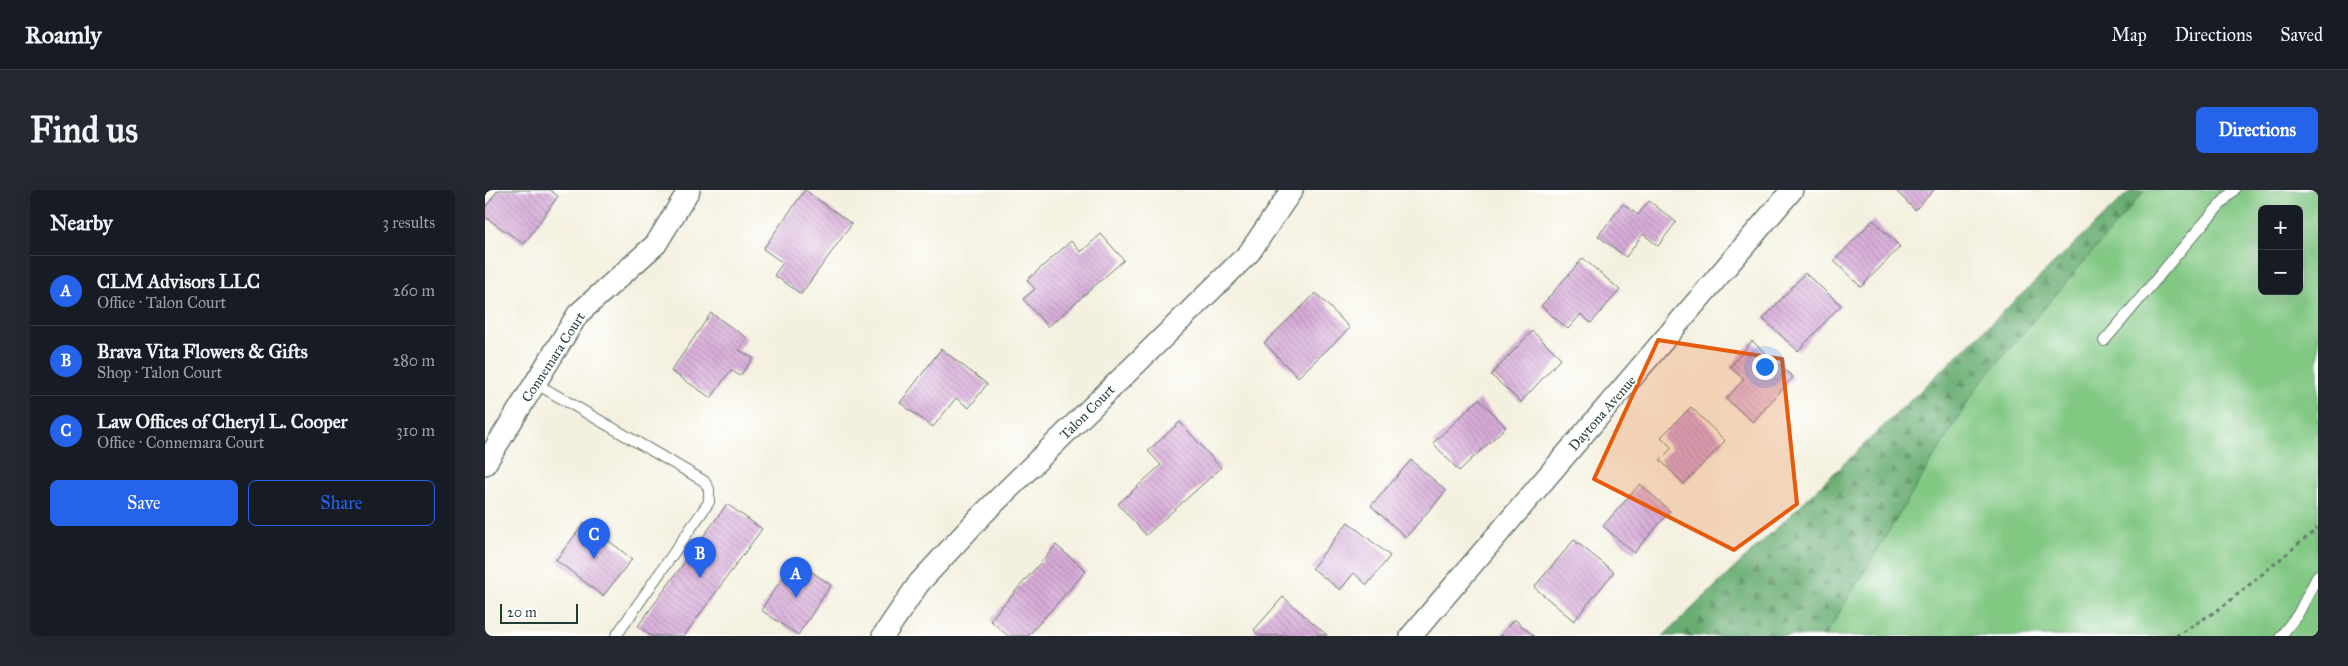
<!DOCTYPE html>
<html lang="en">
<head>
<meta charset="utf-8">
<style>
	:root { --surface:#171b24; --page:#242831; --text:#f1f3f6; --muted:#9ea1a6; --line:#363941; --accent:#2563eb }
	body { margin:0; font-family:"IM FELL Great Primer",serif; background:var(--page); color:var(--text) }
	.controls { position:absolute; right:15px; top:15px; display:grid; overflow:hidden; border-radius:8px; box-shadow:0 5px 20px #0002 }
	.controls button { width:45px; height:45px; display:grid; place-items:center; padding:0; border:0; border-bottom:1px solid var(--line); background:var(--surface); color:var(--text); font:25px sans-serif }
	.scale { position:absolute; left:15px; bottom:12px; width:78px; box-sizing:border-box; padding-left:5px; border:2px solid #1f3d34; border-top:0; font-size:14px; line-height:18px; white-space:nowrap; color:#1f3d34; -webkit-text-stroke:4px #fff; paint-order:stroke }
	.you { position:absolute; left:1279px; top:176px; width:18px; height:18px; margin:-12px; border:4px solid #fff; border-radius:50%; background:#1a73e8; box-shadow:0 0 0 8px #1a73e833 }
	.badge { display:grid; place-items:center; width:32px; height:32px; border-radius:50%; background:var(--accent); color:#fff; font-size:16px; font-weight:700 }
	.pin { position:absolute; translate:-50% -41px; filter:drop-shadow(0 1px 2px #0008) }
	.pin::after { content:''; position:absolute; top:26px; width:18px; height:15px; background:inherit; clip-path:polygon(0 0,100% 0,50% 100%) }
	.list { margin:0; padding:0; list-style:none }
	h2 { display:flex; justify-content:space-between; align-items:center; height:65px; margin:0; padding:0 20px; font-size:21px }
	h2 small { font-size:16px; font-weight:400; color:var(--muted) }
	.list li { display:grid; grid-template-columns:32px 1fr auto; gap:15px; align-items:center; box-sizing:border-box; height:70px; padding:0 20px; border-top:1px solid var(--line) }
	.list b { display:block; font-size:19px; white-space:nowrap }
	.list p { margin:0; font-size:16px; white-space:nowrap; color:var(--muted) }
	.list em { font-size:16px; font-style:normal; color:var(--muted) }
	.actions { display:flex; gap:10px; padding:15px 20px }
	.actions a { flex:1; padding:11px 0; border:1px solid var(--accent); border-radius:8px; text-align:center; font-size:18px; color:var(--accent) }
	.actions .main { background:var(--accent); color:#fff }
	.map { position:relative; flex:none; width:1833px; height:446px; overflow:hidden; border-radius:8px }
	header { display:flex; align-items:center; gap:30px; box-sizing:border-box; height:70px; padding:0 25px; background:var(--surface); border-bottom:1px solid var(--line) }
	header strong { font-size:24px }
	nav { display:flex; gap:28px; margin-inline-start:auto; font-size:18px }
	.intro { display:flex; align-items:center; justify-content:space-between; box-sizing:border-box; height:120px; padding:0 30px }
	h1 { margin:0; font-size:35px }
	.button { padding:12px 22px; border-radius:8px; background:var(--accent); color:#fff; font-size:18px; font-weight:700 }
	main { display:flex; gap:30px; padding:0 30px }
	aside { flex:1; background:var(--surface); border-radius:8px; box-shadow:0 5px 20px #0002 }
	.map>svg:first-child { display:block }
	.green { fill:#81c883; stroke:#50825c; fill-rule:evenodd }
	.forest { fill:url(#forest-firs); stroke:#447452 }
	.building { fill:url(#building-back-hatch) }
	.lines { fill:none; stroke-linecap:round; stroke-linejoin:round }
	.lane-casing { stroke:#6a7c70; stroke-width:12 }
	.street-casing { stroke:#6a7c70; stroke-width:24 }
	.path { stroke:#6a7c70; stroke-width:3; stroke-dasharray:4 4; stroke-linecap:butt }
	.lane { stroke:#fff; stroke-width:10 }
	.street { stroke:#fff; stroke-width:21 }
	.marked { fill:#e8590c; fill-opacity:0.2; stroke:#e8590c; stroke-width:4; stroke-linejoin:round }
	.labels { text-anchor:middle; stroke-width:4; stroke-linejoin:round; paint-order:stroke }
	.street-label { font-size:14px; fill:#1f3d34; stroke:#fff }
</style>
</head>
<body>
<header>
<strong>Roamly</strong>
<nav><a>Map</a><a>Directions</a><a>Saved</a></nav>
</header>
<div class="intro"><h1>Find us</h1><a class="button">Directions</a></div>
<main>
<aside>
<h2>Nearby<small>3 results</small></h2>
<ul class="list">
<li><span class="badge">A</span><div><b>CLM Advisors LLC</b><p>Office · Talon Court</p></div><em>260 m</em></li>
<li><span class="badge">B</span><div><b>Brava Vita Flowers &amp; Gifts</b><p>Shop · Talon Court</p></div><em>280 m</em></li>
<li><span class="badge">C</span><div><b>Law Offices of Cheryl L. Cooper</b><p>Office · Connemara Court</p></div><em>310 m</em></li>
</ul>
<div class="actions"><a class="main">Save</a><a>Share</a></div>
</aside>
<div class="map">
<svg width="1833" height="446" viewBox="0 0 1833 446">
	<defs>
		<pattern id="forest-firs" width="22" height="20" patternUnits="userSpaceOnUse" patternTransform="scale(1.25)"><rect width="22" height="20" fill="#68ac71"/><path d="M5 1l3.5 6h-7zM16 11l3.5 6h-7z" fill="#558d5e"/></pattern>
		<pattern id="building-back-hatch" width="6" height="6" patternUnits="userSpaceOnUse" patternTransform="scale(1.25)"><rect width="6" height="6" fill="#d7abd8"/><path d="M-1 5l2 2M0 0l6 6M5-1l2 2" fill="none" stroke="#ae8cb0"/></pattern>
	</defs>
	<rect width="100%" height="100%" fill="#fff"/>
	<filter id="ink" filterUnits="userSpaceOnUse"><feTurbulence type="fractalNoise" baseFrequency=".02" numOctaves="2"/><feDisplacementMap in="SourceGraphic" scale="10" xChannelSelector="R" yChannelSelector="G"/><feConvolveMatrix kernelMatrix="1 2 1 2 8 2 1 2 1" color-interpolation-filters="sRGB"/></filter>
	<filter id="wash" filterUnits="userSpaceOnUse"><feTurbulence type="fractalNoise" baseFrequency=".0096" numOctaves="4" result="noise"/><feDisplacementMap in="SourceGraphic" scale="20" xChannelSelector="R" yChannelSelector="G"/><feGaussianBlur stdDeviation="1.12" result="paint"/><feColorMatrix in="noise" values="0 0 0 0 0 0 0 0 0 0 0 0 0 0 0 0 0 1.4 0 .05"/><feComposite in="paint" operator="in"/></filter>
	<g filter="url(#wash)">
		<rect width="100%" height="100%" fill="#f4f0df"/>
		<!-- green -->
		<path class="green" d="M1660,0H1833V446H1340L1492,197ZM1777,19H1814V101H1777Z"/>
		<!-- forest -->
		<path class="forest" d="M1646,0H1660L1492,197L1340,446H1178Z"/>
		<g id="blocks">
			<!-- building -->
			<path class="building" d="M13,0H65L73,6L39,54L0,27V18Z
				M320,0L367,34L316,104L289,85L298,73L278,59Z
				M1410,0H1449L1430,20Z
				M1164,11L1191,32L1173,56L1158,44L1141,67L1113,46L1138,14L1153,25Z
				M1388,30L1415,57L1376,97L1349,71Z
				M616,44L639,70L563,137L538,109L550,99L542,90L586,51L596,62Z
				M1098,68L1135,100L1106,133L1096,124L1083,139L1056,116Z
				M1320,83L1356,115L1313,161L1278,129Z
				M831,103L865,138L813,187L779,153Z
				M226,123L262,148L254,160L268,168L255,186L246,180L226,208L186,181Z
				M1047,141L1076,168L1036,212L1006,185Z
				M1267,151L1308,187L1268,232L1241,209L1259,189L1245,177Z
				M456,159L502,194L484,218L471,208L448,237L415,213Z
				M994,209L1021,237L974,281L948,253Z
				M1206,217L1240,251L1199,294L1175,270L1187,258L1176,247Z
				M695,232L736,278L661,345L633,314L676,275L663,261Z
				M926,270L961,301L921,347L886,316Z
				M1155,294L1185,321L1149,363L1118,336Z
				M242,314L277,339L199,446H166L153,436Z
				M100,332L147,369L118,406L71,370Z
				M863,332L905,366L882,395L869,383L855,400L827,378Z
				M1089,350L1129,382L1089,431L1049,397Z
				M571,355L601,381L543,446H523L505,430Z
				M309,370L346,395L313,445L276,420Z
				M798,407L842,445L775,446L769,440Z
				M1029,429L1049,446H1015Z"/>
		</g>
	</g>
	<g filter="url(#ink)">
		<use href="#blocks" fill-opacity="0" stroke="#6a7c70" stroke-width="1"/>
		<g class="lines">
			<defs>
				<path id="lane" d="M1619,151C1663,101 1703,48 1749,0
					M50,193L219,291L224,299V312L131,446
					M1796,446L1813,424L1833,385"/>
				<path id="street" d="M0,274L93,124L171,54L204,0
					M398,446L434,393L497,325L764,63L807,0
					M926,446L1307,0"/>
			</defs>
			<!-- lane casing -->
			<use href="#lane" class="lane-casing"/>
			<!-- street casing -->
			<use href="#street" class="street-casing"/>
			<!-- path -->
			<path class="path" d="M1691,446L1736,418L1833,338"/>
			<!-- lane -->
			<use href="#lane" class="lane"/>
			<!-- street -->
			<use href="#street" class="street"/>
		</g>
	</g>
	<!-- marked area -->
	<path class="marked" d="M1173,150L1297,169L1312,314L1249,360L1109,289Z"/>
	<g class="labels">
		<!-- street labels -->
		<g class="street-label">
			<text transform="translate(68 167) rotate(-57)" y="5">Connemara Court</text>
			<text transform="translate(602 222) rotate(-45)" y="5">Talon Court</text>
			<text transform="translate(1117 223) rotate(-49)" y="5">Daytona Avenue</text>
		</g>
	</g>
</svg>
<div class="controls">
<button>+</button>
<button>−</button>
</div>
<div class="scale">20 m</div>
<div class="you"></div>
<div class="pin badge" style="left:311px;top:408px">A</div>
<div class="pin badge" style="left:215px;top:388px">B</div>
<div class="pin badge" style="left:109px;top:369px">C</div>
</div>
</main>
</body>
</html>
